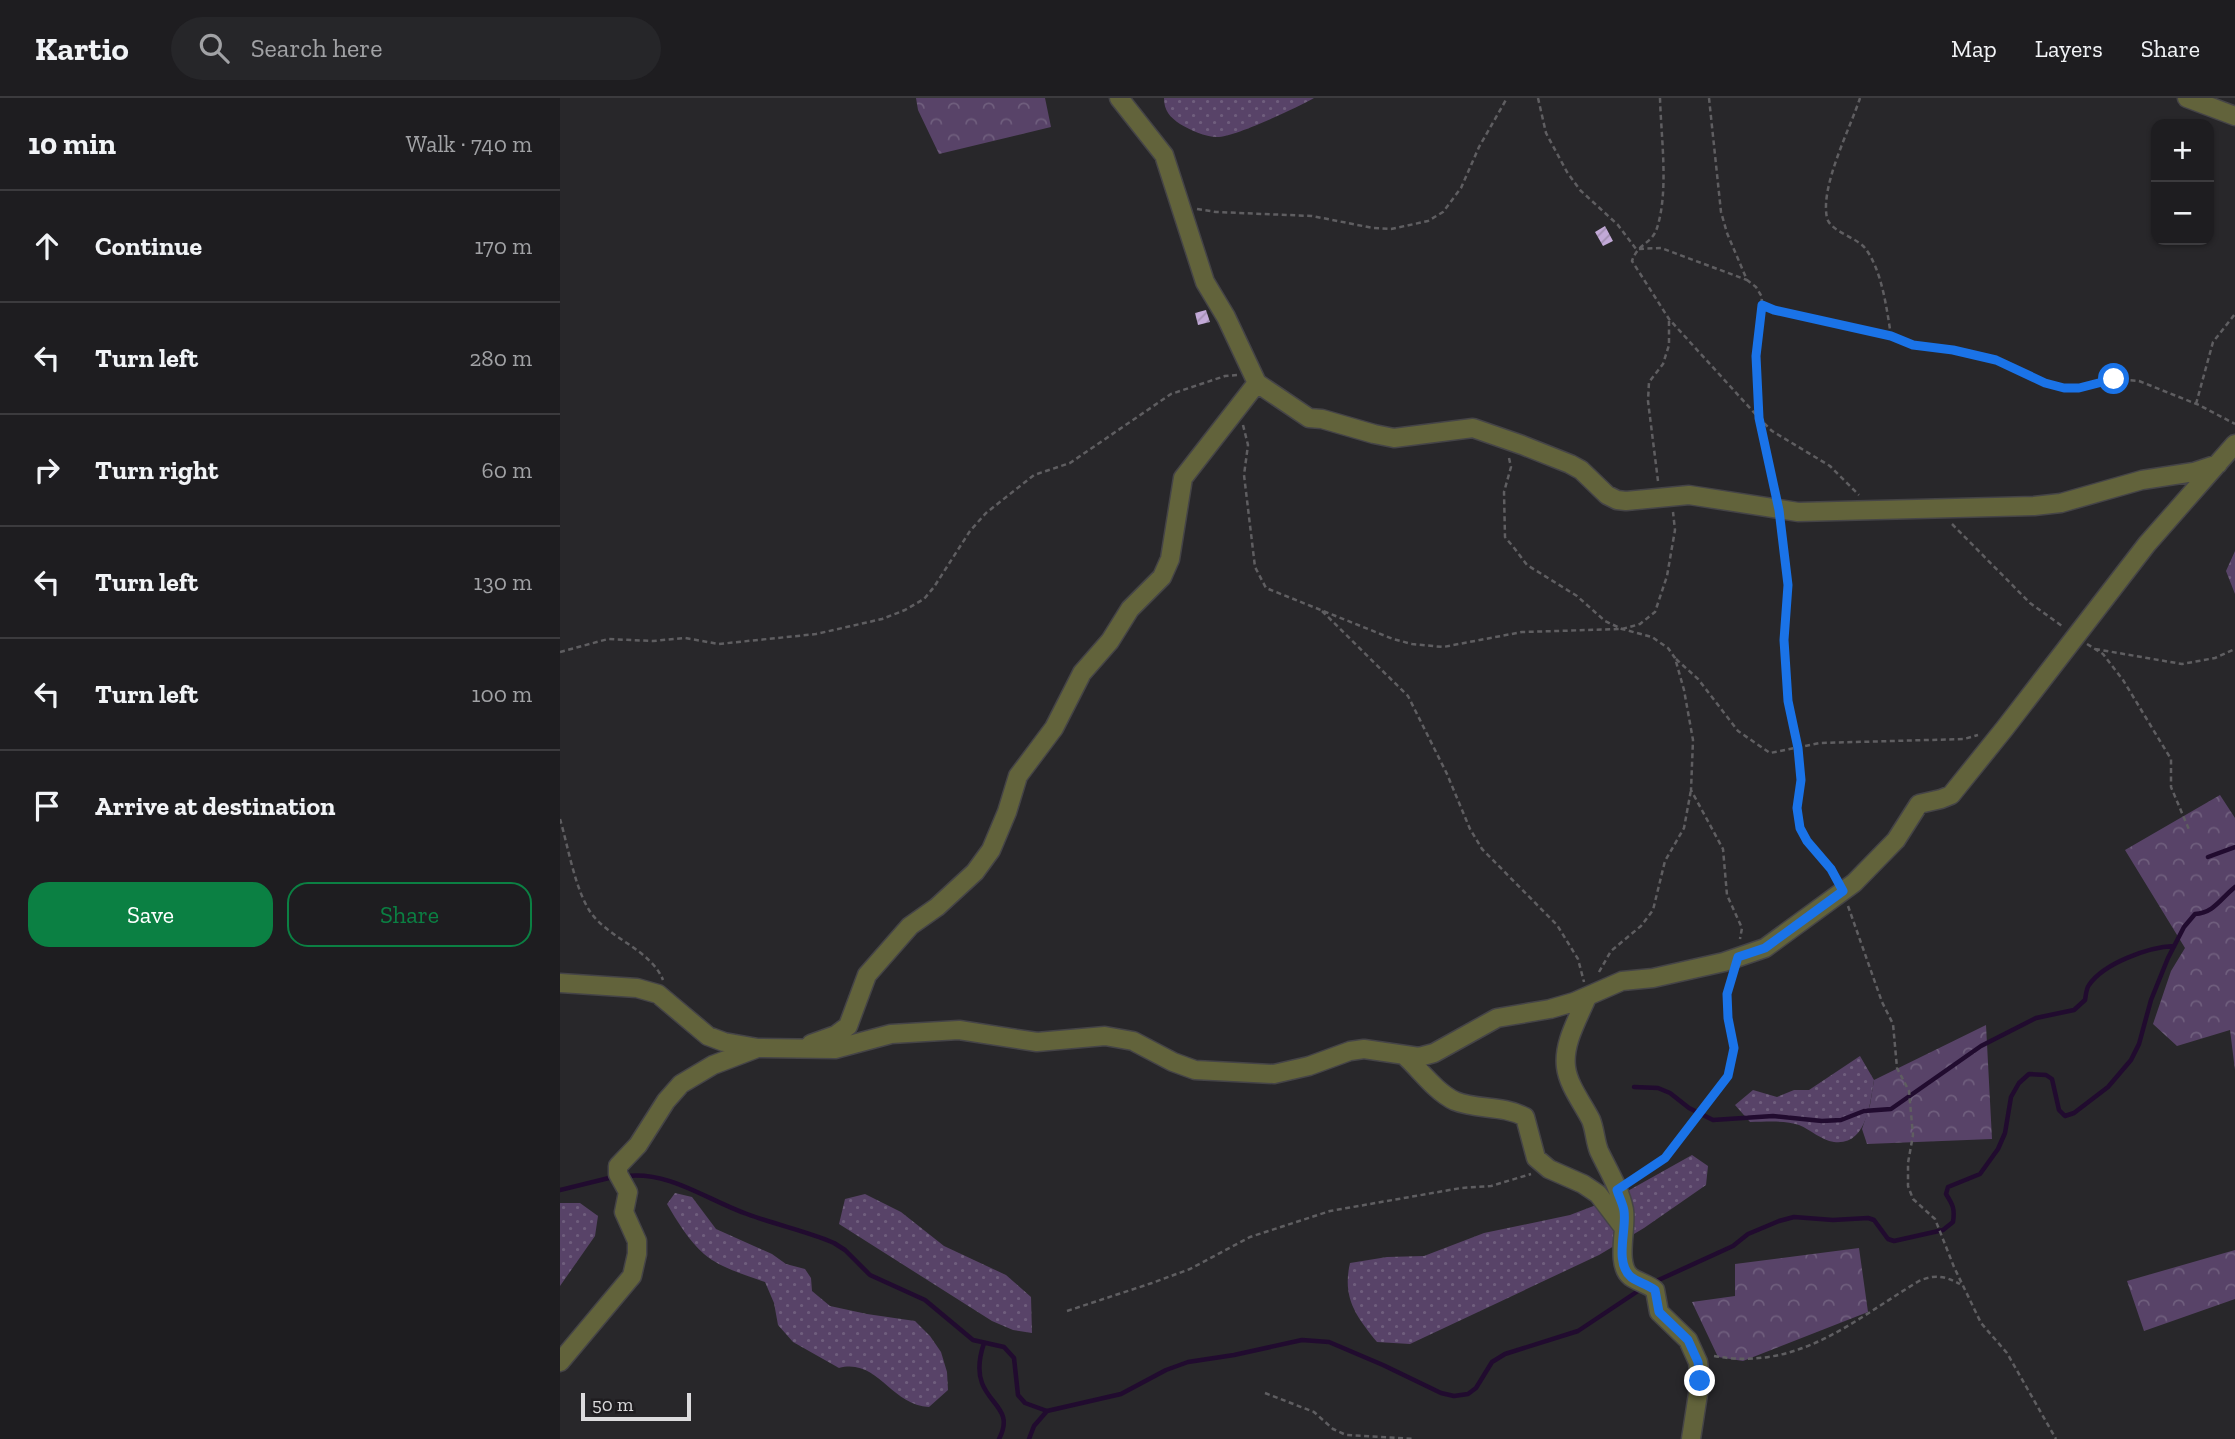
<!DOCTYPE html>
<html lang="en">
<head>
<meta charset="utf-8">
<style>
	:root { --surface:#1e1d20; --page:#262629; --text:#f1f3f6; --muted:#a1a2a5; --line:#3c3b3e; --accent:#0b8043 }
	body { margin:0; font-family:"Zilla Slab",serif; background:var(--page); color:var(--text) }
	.controls { position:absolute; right:21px; top:21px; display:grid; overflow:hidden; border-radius:14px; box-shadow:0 2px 5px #0004 }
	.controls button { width:63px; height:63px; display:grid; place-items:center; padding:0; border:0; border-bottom:2px solid var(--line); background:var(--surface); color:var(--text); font:35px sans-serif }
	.scale { position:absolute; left:21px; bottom:18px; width:110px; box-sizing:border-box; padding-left:7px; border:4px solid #dcdbdd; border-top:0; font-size:19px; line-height:24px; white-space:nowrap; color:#dcdbdd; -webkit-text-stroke:5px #1f1d20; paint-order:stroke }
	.stop { position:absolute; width:21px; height:21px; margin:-16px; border:5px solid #1a73e8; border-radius:50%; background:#fff }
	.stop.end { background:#1a73e8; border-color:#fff; box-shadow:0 2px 7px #0008 }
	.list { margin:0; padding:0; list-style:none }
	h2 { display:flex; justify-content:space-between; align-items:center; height:91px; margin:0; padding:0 28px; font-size:30px }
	h2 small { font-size:23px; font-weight:400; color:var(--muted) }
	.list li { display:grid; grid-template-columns:46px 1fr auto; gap:21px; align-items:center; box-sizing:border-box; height:112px; padding:0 28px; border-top:2px solid var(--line) }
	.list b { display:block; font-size:26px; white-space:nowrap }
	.list em { font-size:23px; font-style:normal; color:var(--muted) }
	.actions { display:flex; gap:14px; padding:21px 28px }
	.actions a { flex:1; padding:16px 0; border:2px solid var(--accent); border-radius:21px; text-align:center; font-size:24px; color:var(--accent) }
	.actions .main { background:var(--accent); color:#fff }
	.icon { flex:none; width:38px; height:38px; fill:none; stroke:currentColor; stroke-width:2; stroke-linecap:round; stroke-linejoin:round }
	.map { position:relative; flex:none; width:1675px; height:1341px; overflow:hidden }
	header { display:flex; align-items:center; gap:42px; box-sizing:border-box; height:98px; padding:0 35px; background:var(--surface); border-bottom:2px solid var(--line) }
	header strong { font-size:33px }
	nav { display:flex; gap:38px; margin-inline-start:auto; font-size:24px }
	.search { width:490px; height:63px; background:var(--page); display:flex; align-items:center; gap:18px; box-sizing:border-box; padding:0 24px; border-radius:38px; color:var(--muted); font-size:26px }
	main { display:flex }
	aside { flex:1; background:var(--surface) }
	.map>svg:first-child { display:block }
	.grass { fill:url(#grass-dots) }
	.forest { fill:url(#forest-crowns) }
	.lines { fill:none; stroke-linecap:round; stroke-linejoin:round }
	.stream { stroke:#210b2f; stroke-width:4.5 }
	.building { fill:url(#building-hatch) }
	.street-casing { stroke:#454447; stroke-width:21 }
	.path { stroke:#5f5e61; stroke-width:2.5; stroke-dasharray:5 3.5; stroke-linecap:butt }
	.street { stroke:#62633b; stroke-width:18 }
	.route { stroke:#1a73e8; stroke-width:9 }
</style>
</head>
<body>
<header>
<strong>Kartio</strong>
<div class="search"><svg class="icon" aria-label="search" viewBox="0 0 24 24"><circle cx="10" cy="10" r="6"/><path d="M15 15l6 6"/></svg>Search here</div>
<nav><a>Map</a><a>Layers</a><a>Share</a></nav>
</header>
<main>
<aside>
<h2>10 min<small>Walk · 740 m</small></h2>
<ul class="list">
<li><svg class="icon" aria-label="ahead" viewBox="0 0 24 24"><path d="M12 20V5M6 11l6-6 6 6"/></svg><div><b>Continue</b></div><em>170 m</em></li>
<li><svg class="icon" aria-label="left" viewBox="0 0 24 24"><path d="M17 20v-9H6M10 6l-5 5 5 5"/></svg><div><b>Turn left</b></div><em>280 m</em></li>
<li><svg class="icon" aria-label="right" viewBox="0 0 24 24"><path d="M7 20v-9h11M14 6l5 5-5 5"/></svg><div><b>Turn right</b></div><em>60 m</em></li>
<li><svg class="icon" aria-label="left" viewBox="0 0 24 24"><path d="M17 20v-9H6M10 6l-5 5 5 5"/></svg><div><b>Turn left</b></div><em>130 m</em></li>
<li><svg class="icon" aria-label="left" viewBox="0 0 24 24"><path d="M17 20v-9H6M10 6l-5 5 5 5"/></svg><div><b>Turn left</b></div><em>100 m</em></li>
<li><svg class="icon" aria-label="arrive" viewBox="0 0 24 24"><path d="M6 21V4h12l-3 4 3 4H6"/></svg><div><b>Arrive at destination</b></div></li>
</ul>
<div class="actions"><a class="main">Save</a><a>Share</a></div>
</aside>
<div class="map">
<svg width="1675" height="1341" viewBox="0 0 1675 1341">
	<defs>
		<pattern id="grass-dots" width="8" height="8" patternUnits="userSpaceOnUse" patternTransform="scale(1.75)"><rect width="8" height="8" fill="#584368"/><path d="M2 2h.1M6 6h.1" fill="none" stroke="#6f5e7d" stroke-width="1.8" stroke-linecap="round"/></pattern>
		<pattern id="forest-crowns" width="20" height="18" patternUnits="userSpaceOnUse" patternTransform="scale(1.75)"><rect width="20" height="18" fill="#584368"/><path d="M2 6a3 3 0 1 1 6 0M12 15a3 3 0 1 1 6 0" fill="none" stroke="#6f5e7d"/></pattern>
		<pattern id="building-hatch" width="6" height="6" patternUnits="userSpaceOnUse" patternTransform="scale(1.75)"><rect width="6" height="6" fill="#c2a9d7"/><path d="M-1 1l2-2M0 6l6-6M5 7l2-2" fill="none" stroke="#a28fb2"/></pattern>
	</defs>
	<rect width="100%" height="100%" fill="#28272a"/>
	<!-- grass -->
	<path class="grass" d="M604,0H754C736,10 675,39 657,39C645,39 630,32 620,26C610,19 604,13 604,0Z
		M1675,453V496L1666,473Z
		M1300,958L1314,982C1310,1005 1307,1048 1274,1044C1261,1042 1251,1032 1239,1027C1226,1022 1205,1024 1190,1024L1175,1007L1193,992L1217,999L1234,992H1249Z
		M1132,1057L1148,1068L1146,1087L1084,1130L1039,1157L850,1246L817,1244C796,1218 782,1200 790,1165L827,1159L864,1158L924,1135L1010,1117L1057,1099Z
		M115,1095L132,1099L156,1131L212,1156L226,1166L245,1171L251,1180L252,1193L270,1208L307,1216L355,1223L370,1238L381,1254L387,1274L388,1292L369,1309C330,1307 318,1260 279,1270L233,1244L218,1227L214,1205L205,1184C186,1177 160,1170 144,1156C129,1143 117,1123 107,1106Z
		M305,1096L341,1114L384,1148L446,1177L471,1199L472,1235L453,1232L432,1223L279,1126L285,1101Z
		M0,1105H20L38,1118L35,1138L0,1188Z"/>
	<!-- forest -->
	<path class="forest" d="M356,0H485L491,29L379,56L358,12Z
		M1660,697L1675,720V972L1670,932L1617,948L1593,926L1611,873L1625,850L1565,752Z
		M1426,927L1432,1041L1307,1046L1302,1031L1310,1007L1314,982Z
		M1299,1150L1308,1214L1183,1263L1158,1259L1132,1204L1175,1198V1166Z
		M1675,1152V1201L1584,1233L1567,1183Z"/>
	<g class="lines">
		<!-- stream -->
		<path class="stream" d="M1648,759L1675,749
			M1074,989L1098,990L1110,995L1129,1010L1153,1022L1213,1018L1262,1023L1281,1022L1304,1013L1331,1011L1421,948L1476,920L1514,912L1525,902C1526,897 1526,891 1529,887C1544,865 1589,849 1614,848
			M66,1078C110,1073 147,1102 187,1116C216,1127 246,1133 274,1145L285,1152L310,1177L365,1202L413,1242L444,1249L454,1260L458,1297L465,1305L487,1313L561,1296L606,1272L628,1264L674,1257L742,1242L769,1244L823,1267L881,1295L894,1298L908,1296L916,1290L932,1264L945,1256L1018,1233L1081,1191
			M0,1092L53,1079
			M1092,1185L1173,1148L1188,1136L1219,1123L1234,1119L1273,1122L1308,1120L1314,1122L1328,1141L1334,1143L1383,1132L1393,1124C1395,1111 1393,1107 1386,1096L1388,1089L1420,1076L1438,1051L1445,1035L1451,999L1459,985L1469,976L1486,977L1492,981L1499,1012L1505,1018L1514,1015L1548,989L1571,962L1579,946L1591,902L1608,860L1624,829L1635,816C1654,815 1661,800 1675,789
			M424,1245C420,1257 417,1272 422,1285C430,1307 454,1313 439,1341
			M469,1341L474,1328L487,1313"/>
	</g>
	<!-- building -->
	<path class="building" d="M1045,128L1053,143L1043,148L1035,134Z
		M646,212L650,224L638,227L635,215Z"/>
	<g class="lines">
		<defs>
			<path id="street" d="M559,0L604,57L645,184L666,219L697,285L749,320L762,321L814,336L834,340L913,330L962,347L1010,366L1021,372L1047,397L1057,402L1066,403L1129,397L1238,414L1474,408L1501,405L1582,382L1634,374L1658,366
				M1627,0L1675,18
				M0,885L77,890L98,896L148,938L164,944L198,950L275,951L331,936L399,932L477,944L545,938L573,943L613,964L635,972L714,976L749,968L790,953L804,951L859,959L874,955L937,920L990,911L1014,904L1062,883L1093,880L1164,864L1205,850L1294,785L1336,742L1359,706L1381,701L1391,697L1445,630L1587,446L1675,346
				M1027,899C1018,921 1003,945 1006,969C1008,987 1023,1006 1031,1022C1035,1032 1035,1043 1039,1053C1048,1072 1060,1091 1064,1112C1067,1130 1055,1167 1071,1179C1078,1184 1088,1186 1095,1192L1099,1214L1128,1242L1138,1264L1140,1283L1131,1341
				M251,946L276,937L288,928L307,877L350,828L377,809L415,774L431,752L447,714L458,678L494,630L522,575L550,543L570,511L602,479L610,461L623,380L697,285
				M846,959C861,973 876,994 895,1003C917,1012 943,1007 965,1019L976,1060L989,1071L1023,1086L1038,1096L1063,1129
				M0,1264L72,1178L77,1156V1143L64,1114L68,1094L58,1076V1068L78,1047L106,1003L121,986L153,967L195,951"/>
		</defs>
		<!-- street casing -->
		<use href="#street" class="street-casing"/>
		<!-- path -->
		<path class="path" d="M978,0L986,35L1007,74L1020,92L1058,127L1076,151L1101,150L1187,182
			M1100,0C1101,39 1109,93 1097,130C1092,146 1078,145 1072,163L1109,221L1199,320L1212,333L1270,368L1299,397
			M1149,0L1161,114L1167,135L1187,182L1196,189L1202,199L1196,258L1199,320L1215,396
			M1300,0C1290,31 1260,88 1267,120C1271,134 1296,139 1305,150C1322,172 1327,212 1331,238
			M637,111L656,114L752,118L813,130L831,131L868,123L883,114L901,90L919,49L947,0
			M1202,207L1214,212L1331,238L1354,247L1393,252L1436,262L1485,285L1504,290H1519L1554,281L1579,283L1639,307L1675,326
			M1636,306L1653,244L1675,216
			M683,327L688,347L684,377L695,469L706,490L833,541L852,546L883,549L962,534L1062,531L1080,526L1095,514L1107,478L1115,432L1113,414
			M949,360L951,369L944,394L945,439L955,451L967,467L1017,498L1045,523L1062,531L1092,539L1108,550L1115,560L1124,592L1133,642L1131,692L1163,751L1167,797L1182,830L1180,841
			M1098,383L1088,303L1089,284L1103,266L1109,247V221
			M1220,426C1223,447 1228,469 1228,490C1227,528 1223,564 1228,602C1231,628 1240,653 1241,680C1241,698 1234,715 1241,733C1249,751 1267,763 1276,780
			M1392,426L1470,505L1502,528
			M762,513L848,598L887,676L910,731L922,751L997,827L1018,861L1024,884
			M1527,546L1543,556L1563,582L1611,661V689L1630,734
			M1535,551L1622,566L1655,560L1675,551
			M0,554L48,541L93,543L125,540L159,546L256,536L322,521L345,512L364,501L374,489L410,433L426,415L474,377L510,365L611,296L665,278L677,277
			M1116,561L1138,581L1178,633L1210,655L1260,645L1404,641L1418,637
			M0,721C8,748 15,792 31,815C50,841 91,852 103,882
			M1288,808L1322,904L1333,926L1337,970L1349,993L1353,1037L1348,1065V1088L1353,1101L1375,1121L1394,1169L1421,1225L1447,1255L1496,1341
			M1039,874L1051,853L1081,828L1093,812L1105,763L1124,730L1131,692
			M1071,1083L1105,1060L1168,978L1174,950L1167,896L1172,879
			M507,1213L592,1185L630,1171L690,1139L770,1113L901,1090L931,1088L971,1076
			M1154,1258C1238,1273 1291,1224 1359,1183C1375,1176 1385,1178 1400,1186
			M705,1295L754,1314L773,1331L786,1337L855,1341"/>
		<!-- street -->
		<use href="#street" class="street"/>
	</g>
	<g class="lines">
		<!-- route -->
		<path class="route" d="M1140,1283L1138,1264L1128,1242L1099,1214L1095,1192C1087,1186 1077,1184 1071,1179C1054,1164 1067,1132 1064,1113C1063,1106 1059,1099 1057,1092L1105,1060L1168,978L1174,950L1168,920L1167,896L1178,859L1205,850L1283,793L1271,771L1247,743L1240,730L1237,710L1241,682L1238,650L1228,603L1224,542L1228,487L1219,412L1199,320L1196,258L1202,207L1214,212L1331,238L1353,247L1393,252L1436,262L1485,285L1504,290H1519L1554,281"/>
	</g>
</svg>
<div class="controls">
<button>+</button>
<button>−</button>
</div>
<div class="scale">50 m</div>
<div class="stop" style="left:1554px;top:281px"></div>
<div class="stop end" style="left:1140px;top:1283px"></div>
</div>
</main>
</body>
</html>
